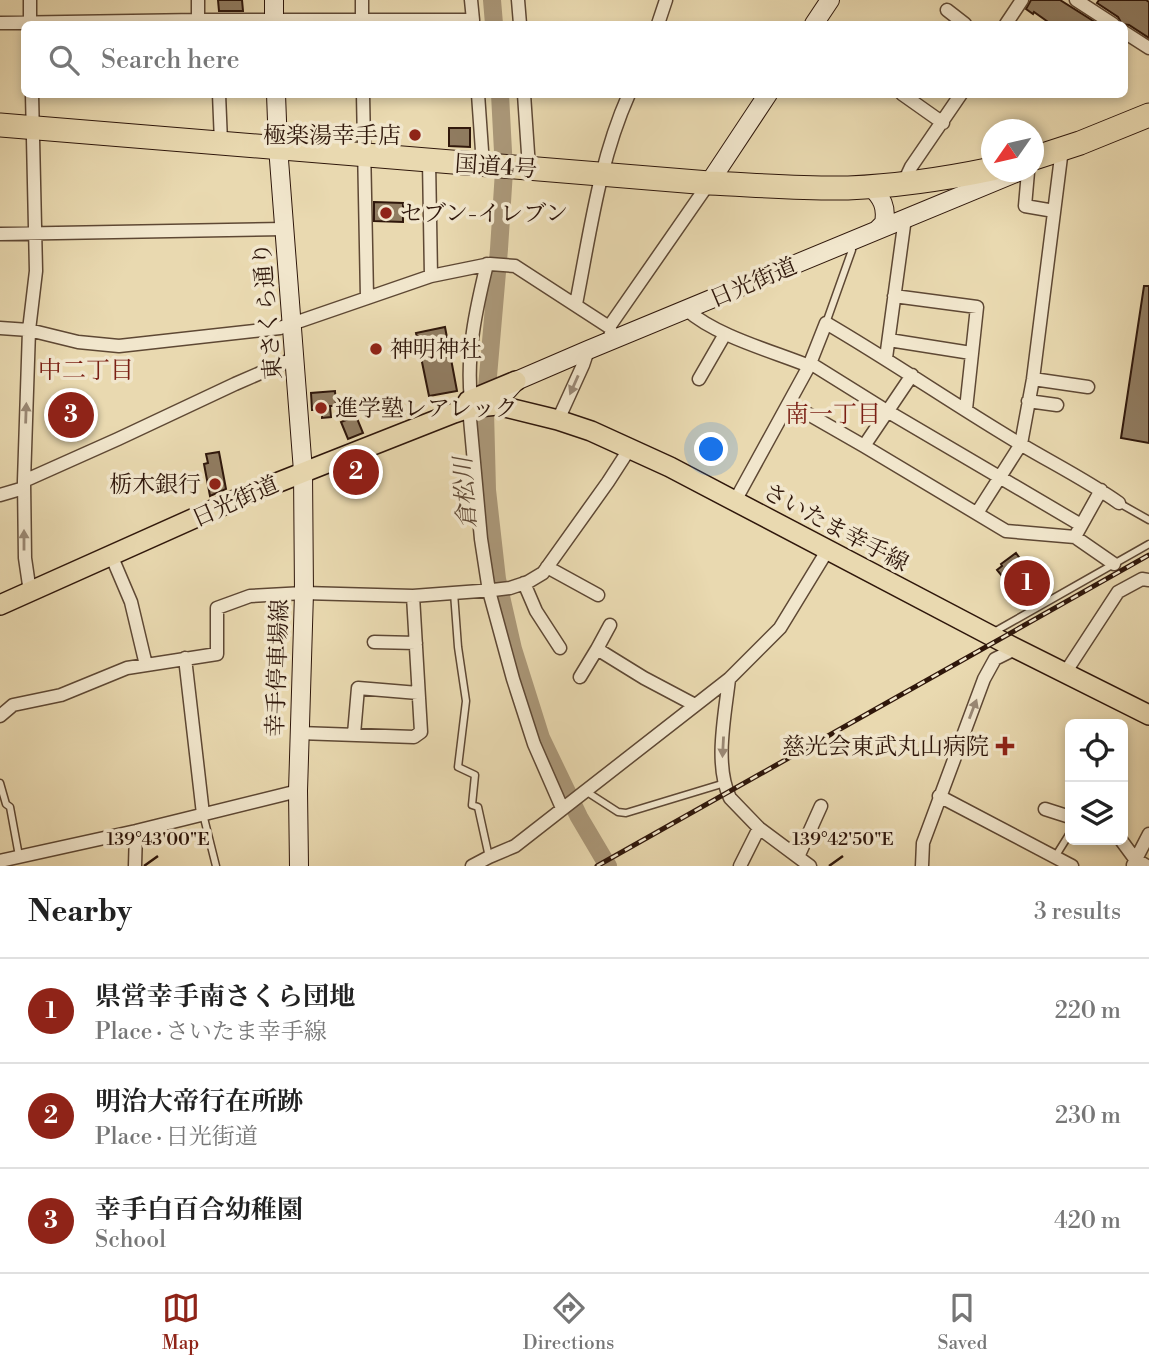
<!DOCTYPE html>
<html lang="en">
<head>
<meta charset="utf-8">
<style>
	:root { --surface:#fff; --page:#f2f2f2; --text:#222; --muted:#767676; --line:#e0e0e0; --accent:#8f2418 }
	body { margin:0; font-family:"Libre Bodoni","Noto Serif JP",serif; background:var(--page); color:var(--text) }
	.controls { position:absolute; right:21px; bottom:21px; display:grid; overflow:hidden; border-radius:10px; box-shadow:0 4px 10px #0003 }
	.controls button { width:63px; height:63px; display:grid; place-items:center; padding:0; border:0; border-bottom:2px solid var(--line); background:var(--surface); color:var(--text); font:35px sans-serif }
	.compass { position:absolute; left:981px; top:119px; width:63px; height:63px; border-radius:50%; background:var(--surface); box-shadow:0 4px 10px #0003; rotate:236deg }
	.you { position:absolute; left:712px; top:450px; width:24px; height:24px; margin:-18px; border:5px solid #fff; border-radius:50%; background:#1a73e8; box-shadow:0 0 0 10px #1a73e833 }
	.badge { display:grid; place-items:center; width:46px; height:46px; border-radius:50%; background:var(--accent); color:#fff; font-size:23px; font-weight:700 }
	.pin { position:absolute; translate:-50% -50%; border:4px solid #fff; box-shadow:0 2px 7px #0006 }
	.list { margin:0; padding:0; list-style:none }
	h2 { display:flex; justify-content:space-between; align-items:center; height:91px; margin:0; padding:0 28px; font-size:30px }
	h2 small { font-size:23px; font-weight:400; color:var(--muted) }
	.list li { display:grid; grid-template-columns:46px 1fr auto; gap:21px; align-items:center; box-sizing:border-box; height:105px; padding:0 28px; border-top:2px solid var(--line) }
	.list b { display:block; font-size:26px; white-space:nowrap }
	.list p { margin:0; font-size:23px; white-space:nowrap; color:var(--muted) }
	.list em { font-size:23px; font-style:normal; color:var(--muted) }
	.icon { flex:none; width:38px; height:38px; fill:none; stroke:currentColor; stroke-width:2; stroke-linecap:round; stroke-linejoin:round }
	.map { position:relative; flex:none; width:1149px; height:866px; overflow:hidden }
	.search { position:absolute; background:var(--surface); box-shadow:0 4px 10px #0003; left:21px; right:21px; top:21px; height:77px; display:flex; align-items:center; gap:18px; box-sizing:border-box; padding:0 24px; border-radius:10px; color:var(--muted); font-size:26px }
	.sheet { height:406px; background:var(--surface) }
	nav { display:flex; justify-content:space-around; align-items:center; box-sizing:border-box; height:98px; border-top:2px solid var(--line); background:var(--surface); font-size:19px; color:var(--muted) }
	nav a { display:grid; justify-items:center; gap:4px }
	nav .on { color:var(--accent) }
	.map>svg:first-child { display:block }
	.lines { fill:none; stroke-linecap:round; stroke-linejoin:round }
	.river { stroke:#aa9778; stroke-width:18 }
	.building { fill:#907c61; stroke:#2f170b; stroke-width:2 }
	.lane-casing { stroke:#5e4834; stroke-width:9 }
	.street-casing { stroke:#5e4834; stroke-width:15 }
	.secondary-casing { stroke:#2f170b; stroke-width:20 }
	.primary-casing { stroke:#2f170b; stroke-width:22 }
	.highway-casing { stroke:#2f170b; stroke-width:25 }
	.lane { stroke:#f1e6cc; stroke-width:6 }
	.street { stroke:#f1e6cc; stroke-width:12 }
	.secondary { stroke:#f1e6cc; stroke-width:18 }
	.primary { stroke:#e9d9b0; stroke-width:19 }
	.highway { stroke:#e9d9b0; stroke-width:23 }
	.rail-casing { stroke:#2f170b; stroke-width:5 }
	.rail { stroke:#f1e6cc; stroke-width:2.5; stroke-dasharray:8; stroke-linecap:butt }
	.oneway { fill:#9a8975 }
	.ticks { fill:none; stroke:#2f170b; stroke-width:2.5 }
	.poi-dot { fill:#8f2418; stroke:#f1e6cc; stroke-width:2.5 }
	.labels { text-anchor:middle; stroke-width:7; stroke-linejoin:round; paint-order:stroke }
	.poi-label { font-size:23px; fill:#2f170b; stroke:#f1e6cc; text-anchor:end }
	.street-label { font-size:23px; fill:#2f170b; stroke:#f1e6cc }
	.neighbourhood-label { font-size:24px; fill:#7a1f14; stroke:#f1e6cc }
	.water-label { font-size:24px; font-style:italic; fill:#604a37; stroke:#f1e6cc }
	.ticks-label { font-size:18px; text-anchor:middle; fill:#2f170b; stroke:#f1e6cc; stroke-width:7; stroke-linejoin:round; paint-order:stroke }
</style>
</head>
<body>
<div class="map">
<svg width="1149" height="866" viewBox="0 0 1149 866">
	<rect width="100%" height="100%" fill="#e9d9b0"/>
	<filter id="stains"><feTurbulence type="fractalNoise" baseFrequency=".00286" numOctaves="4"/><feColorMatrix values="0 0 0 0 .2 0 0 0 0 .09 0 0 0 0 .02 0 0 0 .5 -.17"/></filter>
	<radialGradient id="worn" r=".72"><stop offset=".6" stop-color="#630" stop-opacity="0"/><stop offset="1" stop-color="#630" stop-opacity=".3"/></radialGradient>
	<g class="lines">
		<!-- river -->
		<path class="river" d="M492,0L494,24
			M500,94L504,171L499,249L485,411L487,490L497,579L513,649L541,738L579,817L608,866"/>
	</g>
	<!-- building -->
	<path class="building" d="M218,0H242L243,11H219Z
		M1031,0H1060L1098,24H1051L1034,12L1033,14L1026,9Z
		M1099,0H1146L1149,2V38L1129,25L1122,24L1118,17L1097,3Z
		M449,128H470V147L449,146Z
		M374,202L403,203V222L374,221Z
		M1144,286H1149V443L1121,438Z
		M445,327L457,391L429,396L416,333Z
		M335,391L336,406H330L331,417L322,418V410H312L311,393Z
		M356,416L363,433L348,439L341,422Z
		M219,452L226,489L210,496L204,464L208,463L206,454Z
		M1016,553L1043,590L1029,601L1007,572L1002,576L997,570L1002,566L1001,564Z"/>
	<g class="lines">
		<defs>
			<path id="lane" d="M826,323L852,250L851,245
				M1119,503L1149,520
				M454,593L458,647L466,701L458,767L475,775L472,805L478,807L489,857
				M994,632L1149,544
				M0,783L6,804L10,807L19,856
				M587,792L618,812L626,813L725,783
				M203,814L216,866
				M1055,857L1070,833"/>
			<path id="street" d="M30,0V24
				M198,0V20
				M362,0V24
				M471,0L473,20
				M518,0L520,24
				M1076,0L1113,24
				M947,10L965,24
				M0,23L198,20H473V24
				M658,24L666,0
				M1006,24L1022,0
				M1124,32L1149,48
				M219,94L221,142
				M363,94L367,297
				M478,94L483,165
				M524,94L529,168
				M902,94L943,123
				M429,161L431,276
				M1028,172L1025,206L1054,211
				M903,184L911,167L961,94
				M0,234L284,229
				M894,296L977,307L966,409
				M576,304C590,233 599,161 629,94
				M687,310C716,336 772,351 809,366
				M609,327L709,183
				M0,328L29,330L78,342L119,346L280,328L431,276L490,264L515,266L609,327L614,339
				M889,340L971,353
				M886,358L905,218
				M810,363L887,411L1081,525
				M699,379L725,334
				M1033,379L1088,387
				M471,400C466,354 476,309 487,264
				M1028,401L1057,405
				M789,403L864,446L1006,531L1075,537L1114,564
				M469,408L481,539L489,591L513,679L534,744L562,808
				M558,420L583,365L588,350
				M864,446L912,375
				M24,481L118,439L235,384L295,358
				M0,495L24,488
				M735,501L809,366L826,323C893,362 956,406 1022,445C1054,464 1088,481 1119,503
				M977,513L1021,444L1033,379L1062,149
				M1077,533L1101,490
				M111,555L131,602L146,665
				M547,567L598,595
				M524,583L536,611L560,648
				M30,592L25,558L24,481L29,330L36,271L32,94
				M374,642L416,643
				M597,649L610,625
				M185,658L203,814
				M1065,673L1118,592L1142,579L1149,580
				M580,677L597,649L644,678L695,705
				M729,679C725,715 714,765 730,798L759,828L810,866
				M0,716L13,705L61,695L127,668L217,654V608L250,596L304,593L413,596L493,590L510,588L528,582L543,573L608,482L630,448
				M299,733L414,737L421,732L413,596
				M354,734L358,688L418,693
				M939,796L1072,866
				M1045,809L1070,817
				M1121,840L1135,859L1147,866
				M798,857L821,806
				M0,861L136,831L298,791
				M1133,865L1149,834
				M135,866L136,831
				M472,866L489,857L515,846L729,679L780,628L827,551
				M740,866L759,828
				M922,866L923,843L984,679L995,659L1015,649"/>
			<path id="secondary" d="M274,0V24
				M814,24L830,0
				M276,94L278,147L303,471L304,593L298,791L299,866
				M709,183L768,94
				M871,187C882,198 887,207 884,223L877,230
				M507,391L516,381L588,350L1018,172"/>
			<path id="primary" d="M468,401L516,381
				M0,605L246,495L454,413L469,408L497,405L558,420L591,431L670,467L1005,643L1149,715"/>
			<path id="highway" d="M0,125L709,183C755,185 802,189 848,188C897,186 944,179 992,169
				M1034,158L1080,143L1149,115"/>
		</defs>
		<!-- lane casing -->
		<use href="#lane" class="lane-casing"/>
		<!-- street casing -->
		<use href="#street" class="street-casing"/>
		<!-- secondary casing -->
		<use href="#secondary" class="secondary-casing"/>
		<!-- primary casing -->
		<use href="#primary" class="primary-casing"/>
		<!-- highway casing -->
		<use href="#highway" class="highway-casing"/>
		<!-- lane -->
		<use href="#lane" class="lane"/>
		<!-- street -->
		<use href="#street" class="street"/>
		<!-- secondary -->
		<use href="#secondary" class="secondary"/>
		<!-- primary -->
		<use href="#primary" class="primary"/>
		<!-- highway -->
		<use href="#highway" class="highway"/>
		<defs>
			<path id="rail" d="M597,866L1149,555"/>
		</defs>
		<!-- rail casing -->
		<use href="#rail" class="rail-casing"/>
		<!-- rail -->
		<use href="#rail" class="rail"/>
	</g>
	<!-- one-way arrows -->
	<defs><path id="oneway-solid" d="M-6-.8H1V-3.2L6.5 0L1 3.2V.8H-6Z" transform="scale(1.75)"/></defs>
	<g class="oneway">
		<use href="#oneway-solid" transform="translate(574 385) rotate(114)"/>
		<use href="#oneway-solid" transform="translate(26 413) rotate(-88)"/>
		<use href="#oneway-solid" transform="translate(24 540) rotate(-90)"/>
		<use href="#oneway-solid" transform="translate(973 709) rotate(-69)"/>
		<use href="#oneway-solid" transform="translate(723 747) rotate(93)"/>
	</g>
	<!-- ticks -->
	<path class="ticks" d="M144,866L158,856M829,866L843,856"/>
	<!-- markers -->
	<g class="poi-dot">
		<circle cx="415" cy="135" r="7"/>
		<circle cx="386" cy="213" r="7"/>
		<circle cx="376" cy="349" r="7"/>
		<circle cx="321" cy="408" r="7"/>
		<circle cx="215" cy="484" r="7"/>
		<path d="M1001.5 735.5h7v7h7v7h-7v7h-7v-7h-7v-7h7z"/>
	</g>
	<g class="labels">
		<!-- poi labels -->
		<g class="poi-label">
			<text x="401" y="143">極楽湯幸手店</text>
			<text x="400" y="221" text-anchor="start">セブン-イレブン</text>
			<text x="390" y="357" text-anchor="start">神明神社</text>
			<text x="335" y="416" text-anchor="start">進学塾レアレック</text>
			<text x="201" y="492">栃木銀行</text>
			<text x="989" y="754">慈光会東武丸山病院</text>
		</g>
		<!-- street labels -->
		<g class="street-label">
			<text transform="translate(496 166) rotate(4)" y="8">国道4号</text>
			<text transform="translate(753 282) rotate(-23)" y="8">日光街道</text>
			<text transform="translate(267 311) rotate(-95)" y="8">東さくら通り</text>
			<text transform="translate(235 501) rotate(-24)" y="8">日光街道</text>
			<text transform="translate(836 527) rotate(28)" y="8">さいたま幸手線</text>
			<text transform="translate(277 668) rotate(-88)" y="8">幸手停車場線</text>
		</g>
		<!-- neighbourhood labels -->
		<g class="neighbourhood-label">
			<text x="86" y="378">中二丁目</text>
			<text x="833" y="422">南一丁目</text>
		</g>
		<!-- water labels -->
		<g class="water-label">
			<text transform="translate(465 493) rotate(-94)" y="8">倉松川</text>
		</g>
	</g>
	<g class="ticks-label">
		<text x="158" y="845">139°43'00"E</text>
		<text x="843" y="845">139°42'50"E</text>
	</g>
	<rect width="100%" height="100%" filter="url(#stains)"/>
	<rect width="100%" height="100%" fill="url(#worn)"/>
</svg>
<div class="controls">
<button><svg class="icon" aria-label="locate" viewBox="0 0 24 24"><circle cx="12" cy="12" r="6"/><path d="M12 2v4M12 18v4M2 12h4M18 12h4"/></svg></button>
<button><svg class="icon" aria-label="layers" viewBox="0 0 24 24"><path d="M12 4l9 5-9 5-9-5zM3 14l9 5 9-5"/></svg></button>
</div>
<svg class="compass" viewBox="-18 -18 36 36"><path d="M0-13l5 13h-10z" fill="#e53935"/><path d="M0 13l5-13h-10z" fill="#767676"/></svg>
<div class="you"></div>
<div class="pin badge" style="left:1027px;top:583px">1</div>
<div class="pin badge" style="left:356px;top:472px">2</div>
<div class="pin badge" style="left:71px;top:415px">3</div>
<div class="search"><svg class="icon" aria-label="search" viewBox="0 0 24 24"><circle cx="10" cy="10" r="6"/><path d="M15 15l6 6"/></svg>Search here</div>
</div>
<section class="sheet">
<h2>Nearby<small>3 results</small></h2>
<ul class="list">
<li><span class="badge">1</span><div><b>県営幸手南さくら団地</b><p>Place · さいたま幸手線</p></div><em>220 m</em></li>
<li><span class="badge">2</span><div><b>明治大帝行在所跡</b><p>Place · 日光街道</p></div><em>230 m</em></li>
<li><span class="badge">3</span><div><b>幸手白百合幼稚園</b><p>School</p></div><em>420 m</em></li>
</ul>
</section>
<nav>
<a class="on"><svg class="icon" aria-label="map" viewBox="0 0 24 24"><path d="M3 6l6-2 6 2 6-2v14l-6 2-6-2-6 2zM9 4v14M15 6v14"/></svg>Map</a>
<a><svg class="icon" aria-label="directions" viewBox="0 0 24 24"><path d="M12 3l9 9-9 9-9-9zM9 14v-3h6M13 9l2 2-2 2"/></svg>Directions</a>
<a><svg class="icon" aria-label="saved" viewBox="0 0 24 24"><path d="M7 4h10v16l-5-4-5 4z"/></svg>Saved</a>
</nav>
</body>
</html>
